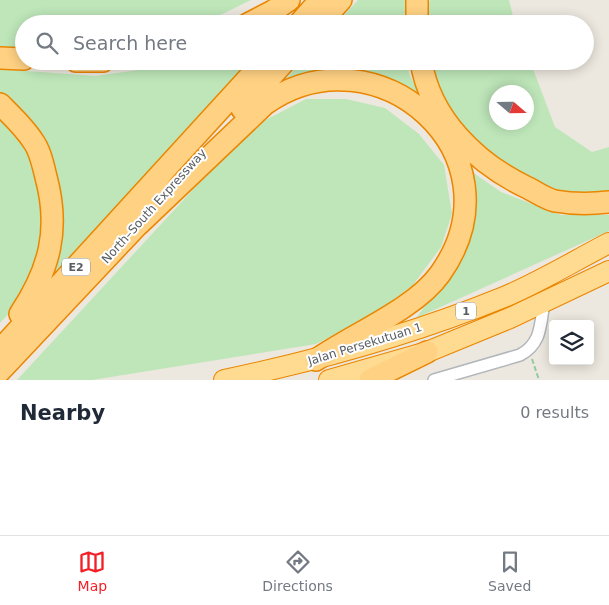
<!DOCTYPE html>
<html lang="en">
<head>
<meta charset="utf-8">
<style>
	:root { --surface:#fff; --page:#f2f2f3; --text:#1f2937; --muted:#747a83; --line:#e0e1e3; --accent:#f31f27 }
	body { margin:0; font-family:"DejaVu Sans",sans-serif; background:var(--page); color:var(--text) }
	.controls { position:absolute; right:15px; bottom:15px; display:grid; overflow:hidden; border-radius:5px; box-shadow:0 2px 12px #0003 }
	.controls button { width:45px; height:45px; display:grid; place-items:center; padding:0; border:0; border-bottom:1px solid var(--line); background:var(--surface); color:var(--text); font:25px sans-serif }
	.compass { position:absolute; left:489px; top:85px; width:45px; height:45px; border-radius:50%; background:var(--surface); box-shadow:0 2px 12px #0003; rotate:110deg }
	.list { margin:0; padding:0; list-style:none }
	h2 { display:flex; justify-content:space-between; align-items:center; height:65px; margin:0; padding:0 20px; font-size:21px }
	h2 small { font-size:16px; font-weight:400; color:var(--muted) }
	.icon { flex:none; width:28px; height:28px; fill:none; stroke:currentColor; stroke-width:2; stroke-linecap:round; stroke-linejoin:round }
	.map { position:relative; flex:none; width:609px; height:380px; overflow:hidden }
	.search { position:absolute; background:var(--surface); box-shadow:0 2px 12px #0003; left:15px; right:15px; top:15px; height:55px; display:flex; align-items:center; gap:12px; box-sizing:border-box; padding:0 18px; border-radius:28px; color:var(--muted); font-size:19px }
	.sheet { height:155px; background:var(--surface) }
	nav { display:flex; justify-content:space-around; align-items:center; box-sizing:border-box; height:70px; border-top:1px solid var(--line); background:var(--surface); font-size:14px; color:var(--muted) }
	nav a { display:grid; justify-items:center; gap:2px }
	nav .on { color:var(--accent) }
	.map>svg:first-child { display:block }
	.green { fill:#bee6b9; fill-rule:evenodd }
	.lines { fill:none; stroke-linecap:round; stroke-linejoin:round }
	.minor-casing { stroke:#b2b7bb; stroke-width:14 }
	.trunk-casing { stroke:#eb8600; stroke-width:22 }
	.motorway-casing { stroke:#eb8600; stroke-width:24 }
	.path { stroke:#94ca9c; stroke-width:2; stroke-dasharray:5 2.5; stroke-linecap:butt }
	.minor { stroke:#fff; stroke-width:11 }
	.trunk { stroke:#ffdb92; stroke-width:20 }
	.motorway { stroke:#ffd183; stroke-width:21 }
	.labels { text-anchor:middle; stroke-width:4; stroke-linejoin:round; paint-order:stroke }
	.shield { fill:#fff; stroke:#8a8e90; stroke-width:1 }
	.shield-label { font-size:11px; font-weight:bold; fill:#585d61 }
	.street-label { font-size:12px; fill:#585d61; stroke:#fff }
</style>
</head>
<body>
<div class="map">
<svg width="609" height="380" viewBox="0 0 609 380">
	<rect width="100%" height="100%" fill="#ece8df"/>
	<!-- green -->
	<path class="green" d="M0,0H251L202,24H24V48H0Z
		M358,0H407L403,24H336Z
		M430,0H509L515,24H428L426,9Z
		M188,61H255L42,297L62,236L56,172L36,130L0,94V69L95,76L181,64Z
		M302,61H408L409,74L430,114L384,84L275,91Z
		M433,61H530L555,127L592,152L609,147V194L564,193L519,172L475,143L436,88ZM496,92H526V122H496Z
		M306,99H346L385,108L419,134L444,165L452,214L441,247L413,285L373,315L316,344L92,380H17L250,128Z
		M0,119L24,139L42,197L43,242L23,298L0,323Z
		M462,165L501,192L561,215H609V231L416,318L449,276Z"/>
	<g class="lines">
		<defs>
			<path id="minor" d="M434,380L520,355C542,343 540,325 544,302"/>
			<path id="trunk" d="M224,380C320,360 413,334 504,297C540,282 574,261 609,243
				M329,380L427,352L510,318L609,271"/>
			<path id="motorway" d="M248,24L273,11L289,0
				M299,24L320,0
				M319,24L341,0
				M417,24V0
				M0,58L24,59
				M76,61H103
				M421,61C430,119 477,164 528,188C536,192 546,199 555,201C572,204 592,204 609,202
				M0,104C12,116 24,127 33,141C40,150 43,165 46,177C60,229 50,269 20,314
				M242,109L285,61
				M139,224L265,104C376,25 525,154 440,274C414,310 353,334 316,360
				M0,350L264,61
				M0,371L148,214
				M370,380L427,352"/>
		</defs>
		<!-- minor casing -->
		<use href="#minor" class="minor-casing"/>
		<!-- trunk casing -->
		<use href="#trunk" class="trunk-casing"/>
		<!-- motorway casing -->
		<use href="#motorway" class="motorway-casing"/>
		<!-- path -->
		<path class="path" d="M532,359L539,380"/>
		<!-- minor -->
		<use href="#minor" class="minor"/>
		<!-- trunk -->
		<use href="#trunk" class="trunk"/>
		<!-- motorway -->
		<use href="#motorway" class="motorway"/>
	</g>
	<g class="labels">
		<!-- shield labels -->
		<g class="shield">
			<rect x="62" y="258.5" width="28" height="17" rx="4"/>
			<rect x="456" y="302.5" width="20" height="17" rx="4"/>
		</g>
		<g class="shield-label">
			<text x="76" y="271">E2</text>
			<text x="466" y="315">1</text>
		</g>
		<!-- street labels -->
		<g class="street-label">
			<text transform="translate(154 206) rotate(-48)" y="4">North–South Expressway</text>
			<text transform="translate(365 344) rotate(-17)" y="4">Jalan Persekutuan 1</text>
		</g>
	</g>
</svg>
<div class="controls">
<button><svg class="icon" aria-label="layers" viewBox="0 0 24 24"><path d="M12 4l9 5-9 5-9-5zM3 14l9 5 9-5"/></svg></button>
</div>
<svg class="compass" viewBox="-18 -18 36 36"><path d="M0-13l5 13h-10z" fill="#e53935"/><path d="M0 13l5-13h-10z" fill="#747a83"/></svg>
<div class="search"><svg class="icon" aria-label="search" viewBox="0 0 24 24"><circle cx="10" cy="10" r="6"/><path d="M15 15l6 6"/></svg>Search here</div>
</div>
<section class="sheet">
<h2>Nearby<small>0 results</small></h2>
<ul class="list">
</ul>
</section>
<nav>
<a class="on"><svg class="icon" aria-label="map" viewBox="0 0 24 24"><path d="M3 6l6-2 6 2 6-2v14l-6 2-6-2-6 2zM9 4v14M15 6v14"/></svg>Map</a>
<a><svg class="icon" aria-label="directions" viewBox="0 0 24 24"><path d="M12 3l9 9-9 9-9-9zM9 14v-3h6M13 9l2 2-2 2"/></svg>Directions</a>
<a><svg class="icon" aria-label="saved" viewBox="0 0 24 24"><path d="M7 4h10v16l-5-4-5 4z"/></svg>Saved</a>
</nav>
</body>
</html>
